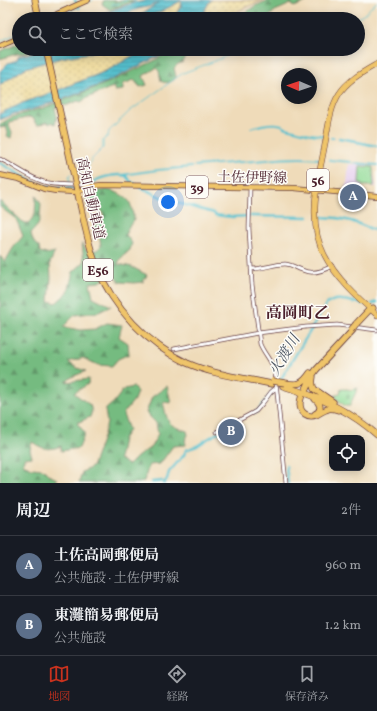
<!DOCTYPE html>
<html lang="ja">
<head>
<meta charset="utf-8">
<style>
	:root { --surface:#171b24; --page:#242831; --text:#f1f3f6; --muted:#9ea1a6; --line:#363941; --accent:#c8321e }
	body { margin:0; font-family:Vollkorn,"Noto Serif JP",serif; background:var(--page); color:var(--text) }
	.controls { position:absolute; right:12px; bottom:12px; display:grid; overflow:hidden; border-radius:8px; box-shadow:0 2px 10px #0003 }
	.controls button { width:36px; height:36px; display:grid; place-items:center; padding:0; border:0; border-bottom:1px solid var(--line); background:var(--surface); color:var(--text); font:20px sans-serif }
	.compass { position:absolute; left:281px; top:68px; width:36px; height:36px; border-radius:50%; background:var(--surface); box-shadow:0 2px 10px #0003; rotate:272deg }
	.you { position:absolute; left:168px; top:202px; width:14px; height:14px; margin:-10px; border:3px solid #fff; border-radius:50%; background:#1a73e8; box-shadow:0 0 0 6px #1a73e833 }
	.badge { display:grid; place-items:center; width:26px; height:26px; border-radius:50%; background:var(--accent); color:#fff; font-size:13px; font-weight:700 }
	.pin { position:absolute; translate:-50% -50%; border:2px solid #fff; box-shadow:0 1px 4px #0006 }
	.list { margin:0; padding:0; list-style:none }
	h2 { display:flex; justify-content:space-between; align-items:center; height:52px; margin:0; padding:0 16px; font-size:17px }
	h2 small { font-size:13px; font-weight:400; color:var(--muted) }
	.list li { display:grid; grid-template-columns:26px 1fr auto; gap:12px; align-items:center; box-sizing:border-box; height:60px; padding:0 16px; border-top:1px solid var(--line) }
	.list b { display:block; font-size:15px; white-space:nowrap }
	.list p { margin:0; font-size:13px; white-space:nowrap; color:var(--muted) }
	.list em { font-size:13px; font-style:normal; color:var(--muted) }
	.icon { flex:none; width:22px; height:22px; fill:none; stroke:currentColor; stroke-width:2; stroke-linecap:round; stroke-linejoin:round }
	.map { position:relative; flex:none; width:377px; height:483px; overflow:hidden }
	.search { position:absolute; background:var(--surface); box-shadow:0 2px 10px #0003; left:12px; right:12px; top:12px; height:44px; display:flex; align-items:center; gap:10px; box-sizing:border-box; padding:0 14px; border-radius:22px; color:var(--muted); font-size:15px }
	.sheet { height:172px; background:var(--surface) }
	nav { display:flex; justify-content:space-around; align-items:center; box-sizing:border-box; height:56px; border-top:1px solid var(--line); background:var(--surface); font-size:11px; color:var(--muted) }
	nav a { display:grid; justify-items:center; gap:2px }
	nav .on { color:var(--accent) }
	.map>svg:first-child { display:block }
	.built { fill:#e7d2ef }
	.forest { fill:url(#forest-firs); stroke:#606d56 }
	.sand { fill:url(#sand-dots); stroke:#9c7c64 }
	.cemetery { fill:url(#cemetery-stones); stroke:#6e7d61 }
	.park { fill:#92db97; stroke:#6e7d61 }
	.water { fill:url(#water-rules); stroke:#4f707c }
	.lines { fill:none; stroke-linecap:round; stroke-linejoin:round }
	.stream { stroke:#54c0ce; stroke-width:1 }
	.canal { stroke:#54c0ce; stroke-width:2 }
	.river { stroke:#54c0ce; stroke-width:2.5 }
	.tertiary-casing { stroke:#633b40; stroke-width:4.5 }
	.primary-casing { stroke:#633b40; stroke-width:6 }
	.trunk-casing { stroke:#633b40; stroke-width:6 }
	.motorway-casing { stroke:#633b40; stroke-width:7 }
	.tertiary { stroke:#fff; stroke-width:3 }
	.primary { stroke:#efc469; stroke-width:4.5 }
	.trunk { stroke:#efc469; stroke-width:5 }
	.motorway { stroke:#efc469; stroke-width:5.5 }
	.motorway-bridge-casing { stroke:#633b40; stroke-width:7; stroke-linecap:butt }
	.motorway-bridge { stroke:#efc469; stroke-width:5.5 }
	.labels { text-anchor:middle; stroke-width:3; stroke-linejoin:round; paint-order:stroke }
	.shield { fill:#fdfcf7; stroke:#806168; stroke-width:1 }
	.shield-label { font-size:13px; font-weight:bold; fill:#4a1f2b }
	.street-label { font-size:14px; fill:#4a1f2b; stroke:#fdfcf7 }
	.water-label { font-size:15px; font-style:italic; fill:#4e5764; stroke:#fdfcf7 }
	.quarter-label { font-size:16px; font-weight:bold; fill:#4a1f2b; stroke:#fdfcf7 }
</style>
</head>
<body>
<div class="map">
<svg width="377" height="483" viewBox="0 0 377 483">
	<defs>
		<pattern id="forest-firs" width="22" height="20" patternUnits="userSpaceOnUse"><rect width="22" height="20" fill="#75bb80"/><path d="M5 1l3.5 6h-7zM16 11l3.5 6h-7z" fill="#629769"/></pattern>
		<pattern id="sand-dots" width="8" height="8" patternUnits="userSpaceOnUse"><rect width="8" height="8" fill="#eeda9e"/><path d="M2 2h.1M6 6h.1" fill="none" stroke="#cebb88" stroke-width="1.8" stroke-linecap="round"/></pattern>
		<pattern id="cemetery-stones" width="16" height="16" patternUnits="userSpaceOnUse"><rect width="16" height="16" fill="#92db97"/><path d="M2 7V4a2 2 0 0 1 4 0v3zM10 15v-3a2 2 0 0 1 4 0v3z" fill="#7fbc82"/></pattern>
		<pattern id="water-rules" width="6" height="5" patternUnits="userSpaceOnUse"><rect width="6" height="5" fill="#54c0ce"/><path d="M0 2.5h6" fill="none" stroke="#489ba7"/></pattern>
	</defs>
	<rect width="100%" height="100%" fill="#fdfcf7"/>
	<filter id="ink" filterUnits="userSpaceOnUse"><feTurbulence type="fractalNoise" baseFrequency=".025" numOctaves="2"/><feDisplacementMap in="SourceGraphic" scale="8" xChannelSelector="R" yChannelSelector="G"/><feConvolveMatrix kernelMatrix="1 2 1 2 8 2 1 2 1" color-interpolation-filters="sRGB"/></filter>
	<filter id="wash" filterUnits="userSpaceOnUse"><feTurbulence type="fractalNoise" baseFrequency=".012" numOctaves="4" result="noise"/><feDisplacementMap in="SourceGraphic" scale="16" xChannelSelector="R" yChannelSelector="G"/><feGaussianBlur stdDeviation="0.9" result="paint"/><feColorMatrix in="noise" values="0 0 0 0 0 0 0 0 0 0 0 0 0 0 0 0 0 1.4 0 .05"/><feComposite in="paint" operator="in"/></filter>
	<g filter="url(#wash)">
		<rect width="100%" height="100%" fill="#efdbb9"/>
		<!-- built -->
		<path class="built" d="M349,164L373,166L376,187L362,186L361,194L346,192Z"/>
		<!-- forest -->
		<path class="forest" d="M104,0L119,1L123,0H136L110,10L102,4Z
			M269,0H309L302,4L294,7L291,4L275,11L266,19H235L255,6Z
			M18,44H19V49H35L25,53L16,54L0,59V51Z
			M172,49H209V50H196L187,55L183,62L178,64L174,68L176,77L174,80C170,82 165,84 161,81L159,71L156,68L143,76L147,85L140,87L134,80L123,84V90L115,91L113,87L87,98L81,102L78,101L65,106L63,104L55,108L57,117L55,124L52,122L50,124L47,122L38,125L35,123L34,119L31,118L30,117L10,122L9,125L12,132L11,138L7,136L8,133L6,127L0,128V124L12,117L46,107L107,83L154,61Z
			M106,190C113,190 124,195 129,201C132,206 133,215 134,220L127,229L126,235L132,243L130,250L120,259L118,264L132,267L147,275L143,282L134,283L120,282L111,274L100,282L90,283L93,297L111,306L99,312L75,315L63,327L81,330L95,329L107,323L122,325L119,337L128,343L129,354L118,359L112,366L98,365L83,358L68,362L77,368L86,371L72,377L66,382L89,379L88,384L74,393L90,405L92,411L90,417L77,423L85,433L79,448L61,451V446C48,451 43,449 32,442L30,450L32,457L24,458L23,464L32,468L43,469L49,475L57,479L53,483H0V256L5,262L13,248L23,236L16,219L0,207V201L24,223H29L35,214L36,196L41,204L40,218L38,225L31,233C32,240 34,243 39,247L40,252L46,254L55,252L50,263L51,278L49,301L56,303L68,292L73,272L84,262L82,243L88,252L97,250L101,246L99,234L93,229L96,224L104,217L101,209L88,207L86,196L90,192Z
			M167,386L171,403L163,402C168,422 166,425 187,431L188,435L185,440L186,445L173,446L160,464L149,465L144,481L140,483H79L82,472L92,467L102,440L107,423L105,410L114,402L124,389L134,387L137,392L134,400L123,414L129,430L123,439L119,459L129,465L137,457L151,447L158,434L156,423L146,413L152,397Z"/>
		<!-- sand -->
		<path class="sand" d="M212,0H264L244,8L225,19H205L204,12L209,2Z
			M181,1C183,7 176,14 172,19H151L152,17L151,15L160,12Z
			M99,49H147L141,53L134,55L112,68L99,74L68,86L59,90L25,102L0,114V85C9,80 17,72 26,68C38,63 52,59 65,57C77,54 88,53 99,49Z"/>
		<!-- cemetery -->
		<path class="cemetery" d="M358,388C355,395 352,399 350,406H345L334,396H336L337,394L340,393L341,389H348L350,390Z"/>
		<!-- park -->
		<path class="park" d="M360,166L373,167L374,186H362V183H359Z"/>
		<!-- water -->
		<path class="water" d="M147,0H212L209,2L204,12L205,19H172L181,7L182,3L181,1L160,12L152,15V17L151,19H133L159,3V2L151,6L138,9L112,19H97C106,12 123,6 134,3C139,2 143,2 147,0Z
			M40,49H99L89,53L65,57L25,68L0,85V71L8,63L17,60L19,56L28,54Z
			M147,49H171L155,58L107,82L69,97L31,110L14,114L0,120V114L3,112L25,102L59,90L68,86L99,74L112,68L134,55L141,53Z"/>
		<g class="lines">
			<!-- stream -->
			<path class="stream" d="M133,0L137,3
				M89,2L93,0
				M111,4H117L127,0
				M67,12L78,7
				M355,19C367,15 367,9 377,2
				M0,41L19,33
				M75,173L86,169L89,165L92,159L103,148V140L108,136L109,131L130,111L183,73L220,59L238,49
				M68,183H70L69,177L71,175"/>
			<!-- canal -->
			<path class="canal" d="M283,127L310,134
				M251,128C262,125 271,122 282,125
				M311,134L325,136
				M331,138H334
				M330,160L351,162
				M355,163L377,165
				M195,166C219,164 242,162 266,160C284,158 301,157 319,159
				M121,175L158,170L192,167"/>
			<!-- river -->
			<path class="river" d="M75,0L79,8
				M339,138L356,141
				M357,142L377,146
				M0,163C17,172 34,186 54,188C65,189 75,187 86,187
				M92,183C99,177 118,173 126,176L130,181L135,184
				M140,187L167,200L214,213L215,215L232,217L248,216
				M251,216L308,217
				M322,217L336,218
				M337,218L351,221L377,231
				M372,304L377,302
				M279,382L326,305C335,295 351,302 363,304
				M255,413L260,409L273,391
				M191,448L197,446L206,440L219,432
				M286,466L288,483
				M152,482L162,481
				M164,483L167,479L169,472L184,455L186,450L189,449"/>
		</g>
	</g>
	<g filter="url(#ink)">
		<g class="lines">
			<defs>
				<path id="tertiary" d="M0,159C15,166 28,177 44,182C57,186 76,185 90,185
					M250,187L249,228L252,284L260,344C264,354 272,361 275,372L286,483
					M251,269C263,269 274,264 285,264C291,264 296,268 302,270C312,275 323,271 332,266
					M174,349L258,333L306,327L337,325L377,330
					M217,432L256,411L262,404L271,392L276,388"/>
				<path id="primary" d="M51,19L57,14L88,0
					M0,46L19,38
					M0,175L19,179L44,189L56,191L74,192
					M78,191L94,186L101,185L294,188L377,196"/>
				<path id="trunk" d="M377,64C363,72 348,80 339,94C329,110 328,131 324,149C320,171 314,193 315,215C315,228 318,242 324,254C335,277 358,298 377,315"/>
				<path id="motorway" d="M35,0L39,19
					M77,190C83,216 87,243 97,267C113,308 147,344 187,363C214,375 244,378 272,384
					M356,324L370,309L373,308
					M313,377C312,382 312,385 314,389L333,402
					M285,383C298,385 302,385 310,373
					M283,386C317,396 351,411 377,435
					M306,389L312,376L316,370L353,330
					M302,395C301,398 300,401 300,404C300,413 308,418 316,415C320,413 324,410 328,409C331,408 335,409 338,410
					M315,414C323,410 320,403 315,399"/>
			</defs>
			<!-- tertiary casing -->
			<use href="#tertiary" class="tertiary-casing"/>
			<!-- primary casing -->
			<use href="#primary" class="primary-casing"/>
			<!-- trunk casing -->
			<use href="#trunk" class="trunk-casing"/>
			<!-- motorway casing -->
			<use href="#motorway" class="motorway-casing"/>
			<!-- tertiary -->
			<use href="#tertiary" class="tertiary"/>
			<!-- primary -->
			<use href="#primary" class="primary"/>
			<!-- trunk -->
			<use href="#trunk" class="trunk"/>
			<!-- motorway -->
			<use href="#motorway" class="motorway"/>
			<defs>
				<path id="motorway-bridge" d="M46,49L77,190
					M351,330L356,324
					M273,381L285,383"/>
			</defs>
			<!-- motorway-bridge casing -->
			<use href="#motorway-bridge" class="motorway-bridge-casing"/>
			<!-- motorway-bridge -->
			<use href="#motorway-bridge" class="motorway-bridge"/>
		</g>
	</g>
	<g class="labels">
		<!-- shield labels -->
		<g class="shield">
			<rect x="307" y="169" width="22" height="22" rx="3"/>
			<rect x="186" y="176" width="22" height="22" rx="3"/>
			<rect x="83" y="259" width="30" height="22" rx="3"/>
		</g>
		<g class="shield-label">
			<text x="318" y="185">56</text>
			<text x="197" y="192">39</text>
			<text x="98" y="275">E56</text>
		</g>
		<!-- street labels -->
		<g class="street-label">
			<text transform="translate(252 177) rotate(1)" y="5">土佐伊野線</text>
			<text transform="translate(91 198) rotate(77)" y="5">高知自動車道</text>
		</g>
		<!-- water labels -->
		<g class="water-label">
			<text transform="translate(284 355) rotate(-59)" y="5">火渡川</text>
		</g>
		<!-- quarter labels -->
		<g class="quarter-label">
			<text x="298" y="318">高岡町乙</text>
		</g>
	</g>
</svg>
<div class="controls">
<button><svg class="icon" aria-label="locate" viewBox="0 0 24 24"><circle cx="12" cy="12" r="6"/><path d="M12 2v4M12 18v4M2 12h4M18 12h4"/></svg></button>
</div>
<svg class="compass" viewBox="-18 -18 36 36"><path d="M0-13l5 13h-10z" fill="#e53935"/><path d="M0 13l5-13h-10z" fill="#9ea1a6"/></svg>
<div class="you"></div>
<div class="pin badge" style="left:353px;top:197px;background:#5c6f8a">A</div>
<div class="pin badge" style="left:231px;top:432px;background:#5c6f8a">B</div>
<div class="search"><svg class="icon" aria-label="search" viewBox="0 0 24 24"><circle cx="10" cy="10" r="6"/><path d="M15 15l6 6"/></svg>ここで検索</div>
</div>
<section class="sheet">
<h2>周辺<small>2件</small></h2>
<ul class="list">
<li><span class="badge" style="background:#5c6f8a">A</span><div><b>土佐高岡郵便局</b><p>公共施設 · 土佐伊野線</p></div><em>960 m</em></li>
<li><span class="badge" style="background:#5c6f8a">B</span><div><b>東灘簡易郵便局</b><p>公共施設</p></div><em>1.2 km</em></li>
</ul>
</section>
<nav>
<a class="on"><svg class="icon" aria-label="map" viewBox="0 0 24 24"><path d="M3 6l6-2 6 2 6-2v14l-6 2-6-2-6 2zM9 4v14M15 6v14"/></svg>地図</a>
<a><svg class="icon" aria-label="directions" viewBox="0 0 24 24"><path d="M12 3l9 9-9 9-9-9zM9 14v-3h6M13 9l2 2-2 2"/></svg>経路</a>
<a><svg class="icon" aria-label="saved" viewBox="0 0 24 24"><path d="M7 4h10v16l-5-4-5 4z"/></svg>保存済み</a>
</nav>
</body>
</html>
